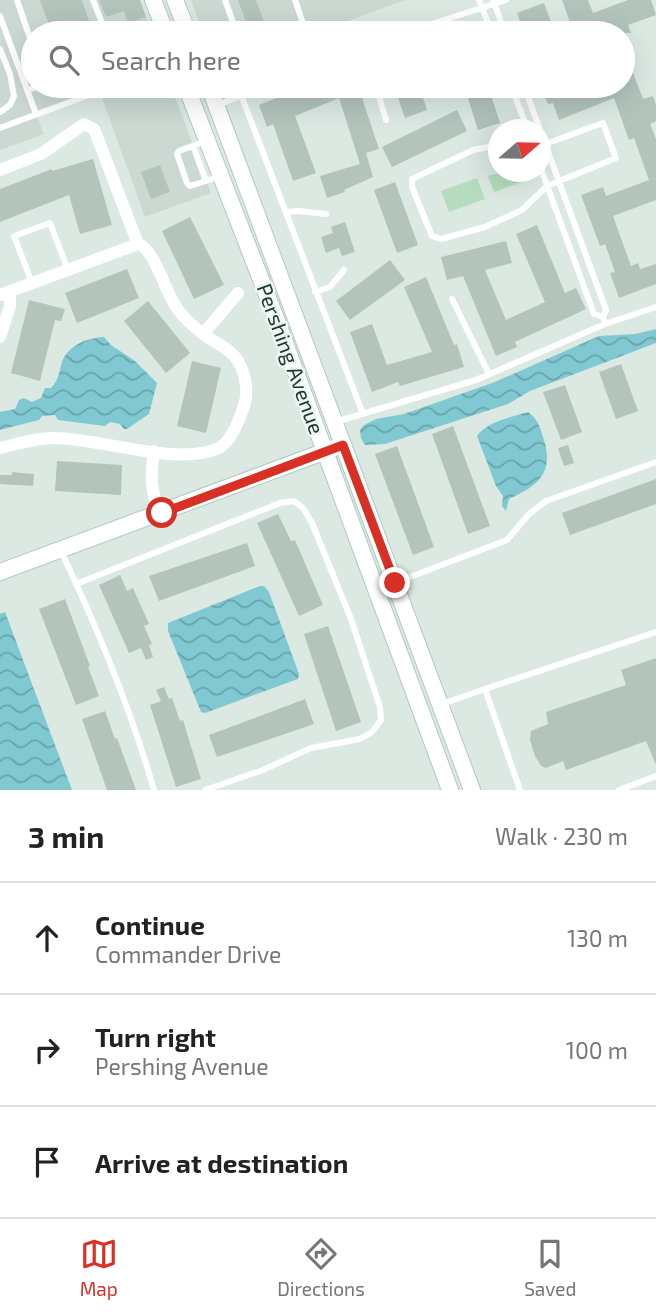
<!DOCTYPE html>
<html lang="en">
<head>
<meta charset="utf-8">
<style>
	:root { --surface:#fff; --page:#f6f6f6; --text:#222; --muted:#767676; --line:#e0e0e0; --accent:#d93025 }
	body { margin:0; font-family:"Exo 2",sans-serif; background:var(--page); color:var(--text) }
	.compass { position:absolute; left:488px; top:119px; width:63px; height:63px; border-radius:50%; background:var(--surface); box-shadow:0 7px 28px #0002; rotate:70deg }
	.stop { position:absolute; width:21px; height:21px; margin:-16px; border:5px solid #d93025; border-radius:50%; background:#fff }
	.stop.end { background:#d93025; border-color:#fff; box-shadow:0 2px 7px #0008 }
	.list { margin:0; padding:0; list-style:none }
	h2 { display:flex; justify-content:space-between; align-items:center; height:91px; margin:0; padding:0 28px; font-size:30px }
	h2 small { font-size:23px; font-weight:400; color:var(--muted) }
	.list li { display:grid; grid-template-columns:46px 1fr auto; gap:21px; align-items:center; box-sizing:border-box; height:112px; padding:0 28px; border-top:2px solid var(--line) }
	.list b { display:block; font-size:26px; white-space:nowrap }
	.list p { margin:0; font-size:23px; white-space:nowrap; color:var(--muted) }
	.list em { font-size:23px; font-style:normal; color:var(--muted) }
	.icon { flex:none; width:38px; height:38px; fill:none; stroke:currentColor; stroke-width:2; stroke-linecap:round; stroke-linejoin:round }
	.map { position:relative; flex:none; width:656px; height:790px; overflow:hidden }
	.search { position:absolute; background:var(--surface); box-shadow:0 7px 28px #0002; left:21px; right:21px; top:21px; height:77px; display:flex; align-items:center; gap:18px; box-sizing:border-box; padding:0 24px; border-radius:38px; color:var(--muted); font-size:26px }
	.sheet { height:427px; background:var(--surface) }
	nav { display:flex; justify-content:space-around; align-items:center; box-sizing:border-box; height:98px; border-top:2px solid var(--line); background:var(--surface); font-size:19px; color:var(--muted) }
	nav a { display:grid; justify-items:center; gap:4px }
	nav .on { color:var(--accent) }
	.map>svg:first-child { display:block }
	.built { fill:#cbd9d2 }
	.pitch { fill:#b4dcbd }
	.water { fill:url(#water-waves) }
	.building { fill:#b2c4bc }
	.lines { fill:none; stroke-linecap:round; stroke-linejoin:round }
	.secondary-casing { stroke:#afcabf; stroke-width:18 }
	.lane { stroke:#fff; stroke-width:6 }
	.street { stroke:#fff; stroke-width:12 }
	.secondary { stroke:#fff; stroke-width:16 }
	.route { stroke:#d93025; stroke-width:9 }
	.labels { text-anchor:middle; stroke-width:5; stroke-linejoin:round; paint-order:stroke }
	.street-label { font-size:21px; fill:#1e3930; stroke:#edf6f1 }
</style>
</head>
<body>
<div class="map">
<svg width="656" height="790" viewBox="0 0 656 790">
	<defs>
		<pattern id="water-waves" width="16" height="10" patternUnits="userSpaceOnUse" patternTransform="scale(1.75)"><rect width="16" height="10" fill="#80c9d2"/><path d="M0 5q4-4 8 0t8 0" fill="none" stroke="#68a4ab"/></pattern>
	</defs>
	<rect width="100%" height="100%" fill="#dce9e3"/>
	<!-- built -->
	<path class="built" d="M0,0H139L152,33H33V86H171L211,193L145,217L100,92L37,116L44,134L0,150Z
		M191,0H405L315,33H203Z"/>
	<!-- pitch -->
	<path class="pitch" d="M502,172H524L528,180L494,192L488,176Z
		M477,178L485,199L449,212L441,191Z"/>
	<!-- water -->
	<path class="water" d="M656,329V343L530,391L508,404L385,444L365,445L361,438L360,430L364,425L376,419L404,414L495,382L599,336L635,334Z
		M104,337L111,345L135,361L157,383L149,414L127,429H124L120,424L110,422L105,426L58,420L55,415L42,416L39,420L0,430V412L15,409L19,400L24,398L32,402L41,398L45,388H51C59,380 59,372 62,362C69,344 88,338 104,337Z
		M528,412C539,420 540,428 544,440C554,473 538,486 509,499L506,511L502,506L503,496L496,486L477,436C486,422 512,417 528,412Z
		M260,586H264L269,592L299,674L298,679L205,713L201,712L168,631V623Z
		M5,612L72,790H0V614Z"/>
	<!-- building -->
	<path class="building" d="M40,0H82L90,24L66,33H52Z
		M99,0H140L146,17L128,23L124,11L106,17Z
		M238,0H256L267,30L250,33Z
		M562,0H588L593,13L628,0H651L656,15L628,25L631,33H574Z
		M544,3L552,25L546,28L548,33H524L517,13Z
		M630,65L643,99L653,96L656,105V121L650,124L656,139V200L613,216L631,266L638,263L640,269L656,264V284L619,298L610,273L615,272L605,244L600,246L581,195L603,187L606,196L649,180L634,138L629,140L614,98L559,120L553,103L548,104L544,94L549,92L547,86H623V68Z
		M307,86H358L379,149L366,153L373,177L344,190L345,192L327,198L320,176L360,164L339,98L295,116L316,173L293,181L273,124L267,127L259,105Z
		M394,86H419L427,110L405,118Z
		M464,86H488L500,123L478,130Z
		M457,110L467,131L392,167L382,147Z
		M93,159L112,225L80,234L69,195L0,222V189L52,169V171Z
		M160,165L170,192L151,199L141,172Z
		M395,182L418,245L397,253L374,190Z
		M190,217L224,285L194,299L162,231Z
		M345,222L355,252L342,256L339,248L326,253L321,237L333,233L331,227Z
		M537,225L565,293L576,288L586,309L515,342L517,347L496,356L463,276L447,280L441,257L506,241L512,263L485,270L506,320L545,302L516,234Z
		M390,260L405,280L350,320L336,301Z
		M127,269L139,298L77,323L65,293Z
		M426,277L454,345L457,344L464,367L400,386L398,382L372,392L350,332L372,324L387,365L432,352L404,287Z
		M29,300L65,309L61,321L55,320L40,381L11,373Z
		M148,301L190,353L166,373L124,321Z
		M192,361L221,368L206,433L177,426Z
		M621,364L638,411L616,419L599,372Z
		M565,385L582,432L561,440L543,392Z
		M453,426L490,526L468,534L432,434Z
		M568,445L574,463L564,466L558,448Z
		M397,446L434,547L413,555L375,454Z
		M57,461L122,465L121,495L55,491Z
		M12,472L34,474L33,486L0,484V475H12Z
		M656,479V504L570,535L562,513Z
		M278,514L291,541L295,540L323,605L299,616L257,523Z
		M247,543L255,566L159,601L149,576Z
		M120,575L127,591L133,588L149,624L144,626L152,644L149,645L153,657L146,660L141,648L129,653L99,585Z
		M65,599L90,666L88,667L99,696L76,705L39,609Z
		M328,626L361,722L336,731L304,634Z
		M656,658V765L646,741L566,770L563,761L546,768L541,766L535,756L530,740L531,731L548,724L546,712L626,685L621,670Z
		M164,687L169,699L172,698L180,721L183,720L201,779L176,787L150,705L161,701L156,690Z
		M305,699L314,724L217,757L209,735Z
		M105,711L115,739L117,738L136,790H107L82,719Z"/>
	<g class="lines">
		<defs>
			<path id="secondary" d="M153,0L166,33
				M175,0L188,33
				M186,86L275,316L450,790
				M209,86L472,790
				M0,572L334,448"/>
		</defs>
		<!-- secondary casing -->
		<use href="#secondary" class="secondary-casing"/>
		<!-- lane -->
		<path class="lane" d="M17,0L33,47
			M93,0L106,33
			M225,0L237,33
			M479,0L492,33
			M493,0L505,33
			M0,16L36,114
			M294,33L305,29L295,0
			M404,33L506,0
			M0,49L10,74L14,96L10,105L0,112
			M376,86L386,120
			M511,86L528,130
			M524,86L606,310L603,317L605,324
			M27,90L40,86
			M241,95L363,414
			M218,105L265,86
			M0,128L113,86
			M206,141L179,151L177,154L187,183L190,186L218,177
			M498,145L473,150L412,179V187L432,236L441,239L485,227L522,210L547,186L616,158L603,123L540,146
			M193,146L206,181
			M540,166L594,314L603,317
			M286,212L298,211L326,214
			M32,283L14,236L50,223L68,270
			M315,292L330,287L344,270
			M452,299L489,374
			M335,422L476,380L605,324L656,307
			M61,551C98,629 130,707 154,790
			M397,582L507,540L529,514L546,501L656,462
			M76,584L280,503L294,501L303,508L312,523L351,619L380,707L381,720L372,732L360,739L311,748L263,770L205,790
			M485,689L656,632
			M442,704L485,689L520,790
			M619,790L656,776"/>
		<!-- street -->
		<path class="street" d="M0,170L41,154L84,124L94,129L138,244C155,248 166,296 179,311C185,319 194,327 202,333C210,340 221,344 229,351C245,363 250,391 243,409C238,422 231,443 217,449C172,466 102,438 53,438C36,438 17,444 0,448
			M0,295L138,244
			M203,334L238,293
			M0,337L10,306V291
			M154,451C151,472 149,495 162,513"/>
		<!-- secondary -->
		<use href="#secondary" class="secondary"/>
	</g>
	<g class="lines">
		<!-- route -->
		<path class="route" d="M162,513L343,445L395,583"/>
	</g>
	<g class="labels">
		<!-- street labels -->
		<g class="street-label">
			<text transform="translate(290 359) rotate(70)" y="7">Pershing Avenue</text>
		</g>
	</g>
</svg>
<svg class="compass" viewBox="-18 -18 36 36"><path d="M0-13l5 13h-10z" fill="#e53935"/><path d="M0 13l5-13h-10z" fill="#767676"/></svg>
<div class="stop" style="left:162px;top:513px"></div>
<div class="stop end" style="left:395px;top:583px"></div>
<div class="search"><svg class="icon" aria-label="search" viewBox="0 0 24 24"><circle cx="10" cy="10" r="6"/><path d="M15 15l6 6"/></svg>Search here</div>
</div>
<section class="sheet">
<h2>3 min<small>Walk · 230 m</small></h2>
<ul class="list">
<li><svg class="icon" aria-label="ahead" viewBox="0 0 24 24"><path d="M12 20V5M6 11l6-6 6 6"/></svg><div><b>Continue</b><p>Commander Drive</p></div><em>130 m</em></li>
<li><svg class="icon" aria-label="right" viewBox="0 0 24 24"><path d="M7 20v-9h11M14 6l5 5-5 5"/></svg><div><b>Turn right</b><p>Pershing Avenue</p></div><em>100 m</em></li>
<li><svg class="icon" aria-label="arrive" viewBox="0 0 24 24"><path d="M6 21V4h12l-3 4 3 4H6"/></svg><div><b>Arrive at destination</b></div></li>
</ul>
</section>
<nav>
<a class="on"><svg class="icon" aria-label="map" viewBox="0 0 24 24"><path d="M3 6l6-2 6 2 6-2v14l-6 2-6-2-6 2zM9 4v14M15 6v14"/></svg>Map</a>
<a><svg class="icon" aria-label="directions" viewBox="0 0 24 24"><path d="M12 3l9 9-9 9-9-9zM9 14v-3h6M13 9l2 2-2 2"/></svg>Directions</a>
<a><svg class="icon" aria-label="saved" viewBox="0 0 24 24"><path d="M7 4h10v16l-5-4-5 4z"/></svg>Saved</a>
</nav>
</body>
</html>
